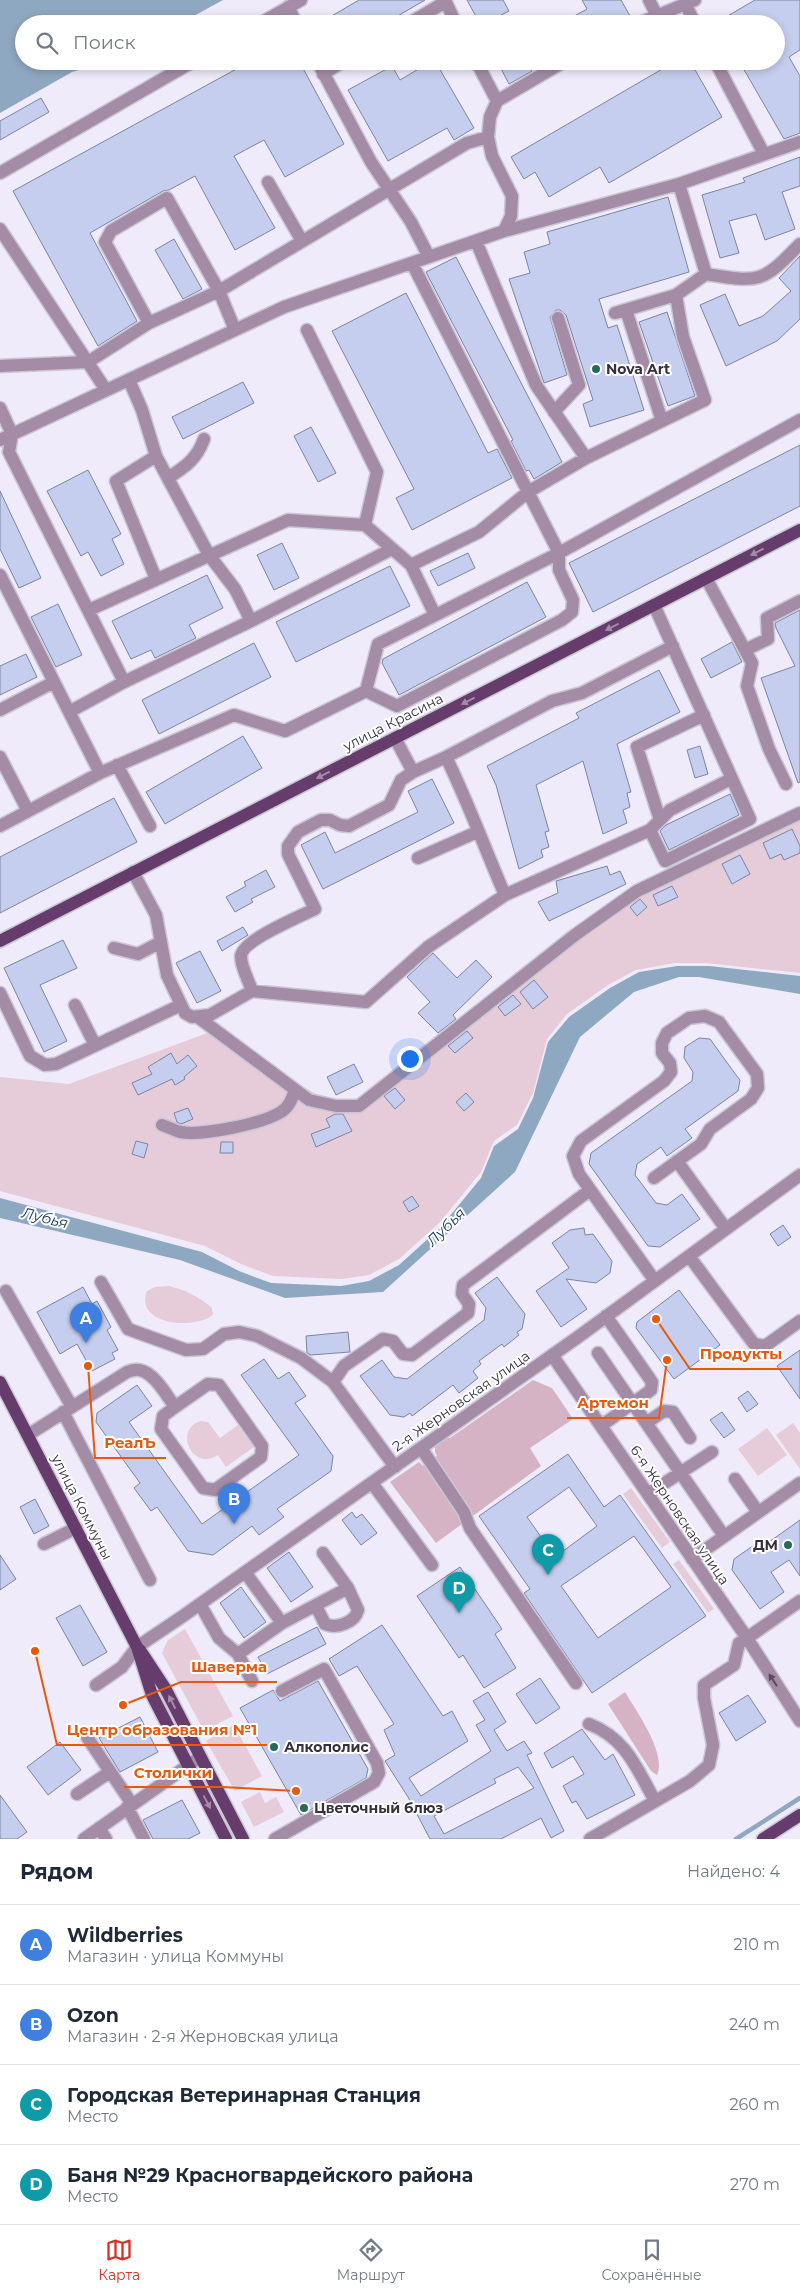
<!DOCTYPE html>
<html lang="ru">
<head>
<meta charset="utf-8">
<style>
	:root { --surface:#fff; --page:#f2f2f3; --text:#1f2937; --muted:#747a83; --line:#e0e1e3; --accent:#d93025 }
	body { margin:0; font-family:Montserrat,sans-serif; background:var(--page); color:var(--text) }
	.you { position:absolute; left:409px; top:1058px; width:18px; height:18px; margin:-12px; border:4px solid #fff; border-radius:50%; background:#1a73e8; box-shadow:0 0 0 8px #1a73e833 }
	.badge { display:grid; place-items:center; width:32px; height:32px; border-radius:50%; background:var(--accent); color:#fff; font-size:16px; font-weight:700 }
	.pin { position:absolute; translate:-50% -41px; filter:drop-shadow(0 1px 2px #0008) }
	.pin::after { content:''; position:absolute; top:26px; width:18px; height:15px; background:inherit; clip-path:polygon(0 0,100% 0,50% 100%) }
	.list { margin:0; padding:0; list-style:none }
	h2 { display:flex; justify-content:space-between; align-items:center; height:65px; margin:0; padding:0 20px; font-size:21px }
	h2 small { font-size:16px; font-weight:400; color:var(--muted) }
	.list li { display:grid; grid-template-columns:32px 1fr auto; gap:15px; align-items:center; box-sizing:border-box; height:80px; padding:0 20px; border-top:1px solid var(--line) }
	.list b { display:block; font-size:19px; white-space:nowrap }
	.list p { margin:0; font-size:16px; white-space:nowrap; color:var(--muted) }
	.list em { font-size:16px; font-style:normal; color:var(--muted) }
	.icon { flex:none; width:28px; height:28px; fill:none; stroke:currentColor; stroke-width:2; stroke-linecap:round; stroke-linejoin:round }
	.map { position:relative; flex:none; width:800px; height:1839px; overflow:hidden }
	.search { position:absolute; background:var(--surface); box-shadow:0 2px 8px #0003; left:15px; right:15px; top:15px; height:55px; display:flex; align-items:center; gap:12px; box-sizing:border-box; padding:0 18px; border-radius:28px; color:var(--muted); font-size:19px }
	.sheet { height:385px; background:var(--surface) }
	nav { display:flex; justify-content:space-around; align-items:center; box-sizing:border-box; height:70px; border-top:1px solid var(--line); background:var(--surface); font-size:14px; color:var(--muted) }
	nav a { display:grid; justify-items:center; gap:2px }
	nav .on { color:var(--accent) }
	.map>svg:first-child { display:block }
	.green { fill:#e6cbd8 }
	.forest { fill:#d6b3c4 }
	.water { fill:#8fa8c1 }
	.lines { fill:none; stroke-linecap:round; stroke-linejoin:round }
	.stream { stroke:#8fa8c1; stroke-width:4.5 }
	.building { fill:#c5ceee; stroke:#7b84a3; fill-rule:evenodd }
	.minor-casing { stroke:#cac6d5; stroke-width:15 }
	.major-casing { stroke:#cac6d5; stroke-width:15 }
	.minor { stroke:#a48ca7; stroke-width:12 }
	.major { stroke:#653c6b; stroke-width:12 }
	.oneway { fill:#a38aa6 }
	.oneway2 { fill:#564c5e }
	.poi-dot { fill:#286a5a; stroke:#fff; stroke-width:2 }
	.labels { text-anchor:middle; stroke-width:4; stroke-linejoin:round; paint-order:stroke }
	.poi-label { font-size:14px; font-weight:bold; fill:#35313f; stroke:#fff; text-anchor:start }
	.street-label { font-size:14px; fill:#35313f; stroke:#fff }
	.water-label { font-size:15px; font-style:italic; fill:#153d60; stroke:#fff }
	.leader { fill:none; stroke:#e8590c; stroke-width:2 }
	.callout-dot { fill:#e8590c; stroke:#fff; stroke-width:2 }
	.callout-label { font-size:15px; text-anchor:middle; font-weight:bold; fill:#e8590c; stroke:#fff; stroke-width:4; stroke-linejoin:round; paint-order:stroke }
</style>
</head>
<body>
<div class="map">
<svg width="800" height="1839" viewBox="0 0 800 1839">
	<rect width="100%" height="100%" fill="#efebfa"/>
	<!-- green -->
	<path class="green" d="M800,808V973L706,963H675L636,970L608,985L567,1014L547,1039L533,1093L517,1125L494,1141L481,1172L440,1222L399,1259L369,1275L342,1279L273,1276L241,1264L205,1246L0,1191V1077L69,1084L221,1028L281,1075L324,1098L358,1100L639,886Z
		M169,1286C186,1290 199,1297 212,1308L213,1315C194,1330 134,1325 147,1291L155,1287Z
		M201,1421L208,1422L220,1438L238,1425L254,1447L226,1467L218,1455C192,1472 173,1429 201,1421Z
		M793,1423L800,1433V1469L776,1435Z
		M767,1428L787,1455L758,1476L738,1449Z
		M631,1488L670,1542L662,1548L623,1494Z
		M679,1560L714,1609L708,1613L673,1564Z
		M185,1629L233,1716L204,1731L162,1653L168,1640Z
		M234,1725L262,1776L235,1791L206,1741Z
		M260,1792L265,1803L276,1797L284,1812L254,1827L241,1802Z"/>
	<!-- forest -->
	<path class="forest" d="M533,1380L552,1388L573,1419L530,1448L541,1466L436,1543L390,1482L419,1462L423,1466L437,1456L435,1452V1444L445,1437L450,1438Z
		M625,1692C636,1711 667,1753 657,1775L651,1771L608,1704Z"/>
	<!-- water -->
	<path class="water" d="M0,0H223L179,24H24V61H108L72,72L0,113Z
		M677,966H709L800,976V994L699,977H679L634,992L580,1037L515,1172L383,1292L285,1298L180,1260L0,1218V1198L202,1252L239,1271L271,1283L341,1286L369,1281L399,1265L440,1228L481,1178L494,1146L518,1129L533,1098L548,1042L569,1017L610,988L639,972Z"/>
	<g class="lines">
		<!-- stream -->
		<path class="stream" d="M736,1839L800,1798"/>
	</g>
	<!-- building -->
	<path class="building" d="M359,0H425L384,24H318Z
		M467,0H503L509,11L484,24H480Z
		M582,0H621L630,16L615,24H560L587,9Z
		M755,0H800V50L789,57L800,76V133L784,139L739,61H776V24H714Z
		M251,61H299L344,144L285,177L264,140L234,156L275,228L235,250L195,176L169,190L163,191L90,233L137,321L98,346L13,191Z
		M432,61H435L474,128L454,140L447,128L388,161L348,90L392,66L400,80Z
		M497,61H526L532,71L509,84Z
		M676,61H690L722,117L609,183L600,167L549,197L535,172L524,179L511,157Z
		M41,98L49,112L0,140V121Z
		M800,157V186L782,192L795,229L765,240L756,214L729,221L739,253L720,258L702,195L745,182L743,178Z
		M668,197L689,272L599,299L608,328L617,325L644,410L590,427L583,404L593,400L566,315L560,310H556L550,317L567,375L544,383L509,279L530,273L524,252L550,244L547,232Z
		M174,239L202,289L183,299L155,250Z
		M800,256V319L777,341L726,366L700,305L725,294L739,326L763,316L791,291L779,278Z
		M456,257L562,462L534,479L529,470L526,471L511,441L513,440L426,272Z
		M406,293L488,453L497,449L512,478L412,530L396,498L414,489L332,331Z
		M667,312L695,396L668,406L639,322Z
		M243,382L254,403L183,439L172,417Z
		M311,427L336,473L318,482L294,436Z
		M800,445V506L593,612L569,563Z
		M88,470L121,534L112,539L124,564L101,576L88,552L81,556L47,491Z
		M0,491L41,578L19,588L0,549Z
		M282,543L299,578L274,590L257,555Z
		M468,553L475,568L438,586L430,571Z
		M390,566L410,606L296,662L276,622Z
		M207,575L223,608L189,625L196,638L155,658L151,650L131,659L112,621Z
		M527,582L546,617L399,695L382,663L383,659Z
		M58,604L82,655L56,667L31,617Z
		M800,610V782L798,783L761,678L795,666L776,628L775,623Z
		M732,642L742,662L711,678L701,659Z
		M254,643L271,677L159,734L142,700Z
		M26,654L37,677L0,695V666Z
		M659,670L680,712L617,744L631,792L627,793L630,807L623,810L627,823L603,834L583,761L536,785L549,831L545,832L549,847L541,850L543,857L519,869L496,785L487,766L579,718L576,713Z
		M243,736L262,768L165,824L146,792Z
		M700,746L708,774L695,778L687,750Z
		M432,779L454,823L323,889L301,845L325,832L335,853L418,812L408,791Z
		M730,794L739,815L669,850L660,831L666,825Z
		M114,798L137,842L0,913V857Z
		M792,829L800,846V853L784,860L781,854L770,859L763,843Z
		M740,855L750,874L732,884L722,864Z
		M607,866L610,875L620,871L626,884L549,921L538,902L558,893L556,881Z
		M266,870L275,887L251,899L253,902L235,912L226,897L246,886L244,882Z
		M672,886L678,897L658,906L653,895Z
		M640,899L647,907L637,916L630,907Z
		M243,927L248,935L222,951L217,941Z
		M63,940L77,968L40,985L67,1041L44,1052L4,968Z
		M200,951L221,991L197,1003L176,963Z
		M433,953L457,978L476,960L492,977L453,1015L456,1019L438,1033L418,1013L430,1002L407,977Z
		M534,980L548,997L533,1009L520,992Z
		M513,995L521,1004L505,1016L498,1007Z
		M467,1031L473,1038L455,1053L448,1046Z
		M699,1038L710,1039L736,1075L740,1080L738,1091L685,1129L692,1138L667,1156L661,1147L637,1164L635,1175L656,1203L667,1205L682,1194L700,1219L660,1247L648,1246L589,1164L591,1153L692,1081L693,1072L684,1058L685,1047Z
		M171,1053L177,1064L188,1055L197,1066L184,1077L185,1079L175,1085L172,1079L138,1095L132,1083L152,1074L148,1067Z
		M354,1064L363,1082L336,1095L327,1077Z
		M395,1088L405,1100L395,1109L384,1096Z
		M466,1093L474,1102L464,1111L456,1102Z
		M188,1108L193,1119L181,1124L177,1122L174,1113Z
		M335,1114H343L352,1131L316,1147L311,1134L330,1127L326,1119Z
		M136,1141L148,1144L144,1158L132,1154Z
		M221,1142H233V1153H220Z
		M412,1196L419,1206L409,1212L403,1202Z
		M783,1225L791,1237L778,1246L770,1234Z
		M584,1228L585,1235L593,1234L612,1261L610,1273L596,1283L566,1279L587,1309L561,1327L536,1291L569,1268L552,1243L570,1230Z
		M497,1277L525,1314L522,1329L517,1332L519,1335L504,1347L502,1344L479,1361L481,1364L473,1371L478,1378L459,1393L453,1385L412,1416L410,1413L404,1417L390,1415L360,1376L382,1360L394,1377L407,1379L484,1320L486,1308L475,1293Z
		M83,1287L92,1304L97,1301L111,1327L107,1330L118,1350L112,1353L115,1359L92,1371L77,1344L60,1354L37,1312Z
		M679,1290L720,1345L674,1379L636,1328L637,1322Z
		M348,1332L350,1352L311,1355L307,1353L306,1336Z
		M800,1350V1399L777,1366Z
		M264,1359L278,1379L289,1372L306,1396L295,1403L333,1456L331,1471L277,1509L284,1517L259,1535L252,1526L213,1555L188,1551L157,1507L151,1511L134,1488L140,1483L96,1422L97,1413L137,1385L152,1406L129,1422L202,1524L299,1455L241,1375Z
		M748,1391L758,1404L747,1412L738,1398Z
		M722,1412L735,1430L724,1438L710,1420Z
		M568,1454L604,1507L620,1495L706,1616L592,1693L524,1593L530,1589L479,1516ZM569,1487L597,1526L555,1557L527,1517ZM634,1536L671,1587L598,1638L561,1586Z
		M35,1499L49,1526L34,1534L20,1507Z
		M352,1512L356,1518L362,1514L377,1533L361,1545L342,1520Z
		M800,1520V1576L789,1560L771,1572L784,1592L760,1609L732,1570L734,1559L760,1541L761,1544L767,1540L769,1542Z
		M289,1552L313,1587L291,1602L267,1568Z
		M0,1555L16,1579L0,1590Z
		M460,1567L502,1629L495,1634L516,1668L484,1688L463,1655L459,1658L417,1596Z
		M241,1587L266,1622L244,1638L220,1603Z
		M80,1605L107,1652L83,1666L56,1618Z
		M382,1625L443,1716L452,1711L468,1741L409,1778L421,1796L491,1751L476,1725L485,1720L473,1701L488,1692L506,1722L494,1730L507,1751L524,1741L532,1753L527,1755L564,1831L551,1838L541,1818L501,1839H430L408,1797L385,1761L395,1755L384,1730L394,1724L357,1666L339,1676L329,1659ZM518,1767L534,1788L444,1834L434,1816L496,1783L494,1779Z
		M317,1627L326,1644L267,1674L258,1657Z
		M540,1678L560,1708L536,1724L516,1694Z
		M318,1681L368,1769L366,1778L301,1815L240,1708L273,1690L280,1701Z
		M748,1695L766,1722L736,1741L719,1713Z
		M140,1717L158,1752L120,1772L99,1738Z
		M582,1729L605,1760L613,1754L635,1795L587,1819L576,1801L572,1803L563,1786L584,1774L573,1756L552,1768L544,1753Z
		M60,1742L81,1770L48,1795L27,1767Z
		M0,1795L27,1832L17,1839H0Z
		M182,1800L200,1833L188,1839H153L143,1820Z"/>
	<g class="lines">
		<defs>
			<path id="minor" d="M445,0L456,24
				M649,0L657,16
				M686,5L695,24
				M288,7L297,24
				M259,24L301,0
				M408,24L445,2
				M637,24L695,0
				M317,61L371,162L411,222L429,257
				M476,61L497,101
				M715,61L764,154
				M323,74L344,61
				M0,173L194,61
				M268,182L302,241
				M679,184L706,274C760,283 762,283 800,244
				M0,229L106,390
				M504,231L679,184L800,142
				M476,241L536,385L586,458
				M626,310L662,421
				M615,313L676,295L706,274
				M149,323L105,242L111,231L167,198L219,291L235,330
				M307,330L377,472L365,525
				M0,366L88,362L149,323L219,291L467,143L488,137
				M129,380L142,410L156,456L209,555L235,589L251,621
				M0,408L12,434L9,452L124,682L69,712
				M554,412L579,385L558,318
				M0,440L284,307L504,231L511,216L512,196L492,156L488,137L490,117L497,101L565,61
				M156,456L116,481L156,579
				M168,478C185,467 197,459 204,439
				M411,565L435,615
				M0,575L100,773
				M706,578L752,663L747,686L769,749L786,784
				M89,610L288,520L365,525L411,565L479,532L528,492L586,458L705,400L683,337L676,295
				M745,650L768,639L767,618L800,601
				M124,682L251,621L392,549
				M366,691L397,706L562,620L572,612L573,600L559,570V553L412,263
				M0,710L54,682
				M395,738L413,772
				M0,757L28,811
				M446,757C468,802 485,849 505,895
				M117,765L150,826
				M660,820L637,747L704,715
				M0,826L100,773L234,715L285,731L366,691L378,644L559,553L800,420
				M650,830L665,861L750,819L654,605
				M418,858L477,832
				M133,872L156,915L167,975L185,1013L192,1017L210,1015L252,991L366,1002L428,947L505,895L650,830L670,810L731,779
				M114,948L138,954L161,942
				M252,991C249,981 241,967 241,957C240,941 301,916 315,909L288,854V846L298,832L321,820H330L340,825L349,826L389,805L401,780L413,772L446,757L552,701L582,693L673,646
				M0,993L30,1056L45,1065L56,1064L181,1005
				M75,1005L95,1045
				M199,1018L309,1100L336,1106H359L575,935L637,891L800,813
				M162,1125C167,1127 174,1130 180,1132C201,1136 262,1124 281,1112C289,1107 292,1099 295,1090
				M677,1161L726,1229
				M654,1178L701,1144L710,1129L751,1099L758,1088L757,1074L719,1022L705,1016L689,1018L667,1033L662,1043V1053L670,1063L671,1072L664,1081L581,1141L573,1156L579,1174L655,1281
				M689,1256L754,1344L765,1346L800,1321
				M101,1282L128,1329L186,1350L203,1349L224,1334L239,1332L257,1336L301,1358L333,1382L395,1467
				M6,1291L72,1407
				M598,1353L724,1536
				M552,1355L747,1638L800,1601
				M333,1382L344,1366L383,1339L393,1341L403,1354L412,1355L468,1313L469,1304L462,1294L463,1285L590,1190
				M63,1412L150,1580
				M646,1423L664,1411L673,1412L690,1438
				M601,1426L651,1390L652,1382L606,1316
				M28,1435L127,1372C130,1371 135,1369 139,1370C154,1372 167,1396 175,1407L163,1416L161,1429L203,1488L215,1490L261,1457L262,1446L219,1385L208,1384L175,1407
				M421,1448L464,1512L470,1528L576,1683
				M735,1479L758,1512
				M372,1483L432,1565
				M648,1494L712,1452
				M44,1544L76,1528
				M692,1559L800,1483
				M245,1572L282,1623
				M200,1604L219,1638L238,1654L252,1681
				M316,1606L325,1624C336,1629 355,1623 358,1610L348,1588L323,1553
				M238,1654L282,1623L348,1588
				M96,1685L122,1667L137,1647L183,1616L578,1337L800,1175
				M589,1724C626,1738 637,1769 655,1801
				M87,1737L132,1804
				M77,1794L110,1772
				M127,1807L144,1839
				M99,1828L106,1839
				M84,1839L200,1757
				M275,1839L374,1782L379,1773L377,1763L324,1669L282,1691
				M590,1839L690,1781L709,1765L713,1745L704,1698V1685L734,1665L739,1643L747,1638L800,1721"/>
			<path id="major" d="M0,941L800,530
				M0,1382L137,1647L152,1695L226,1839
				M140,1650L165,1688L243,1839
				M763,1839L800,1815"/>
		</defs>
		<!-- minor casing -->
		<use href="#minor" class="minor-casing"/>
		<!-- major casing -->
		<use href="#major" class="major-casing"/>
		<!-- minor -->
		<use href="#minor" class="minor"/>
		<!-- major -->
		<use href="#major" class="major"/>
	</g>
	<!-- one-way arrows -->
	<defs><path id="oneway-solid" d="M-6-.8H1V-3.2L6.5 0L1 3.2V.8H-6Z" transform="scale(1.25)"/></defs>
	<g class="oneway">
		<use href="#oneway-solid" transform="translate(757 552) rotate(153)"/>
		<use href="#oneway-solid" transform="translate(612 627) rotate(153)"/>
		<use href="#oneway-solid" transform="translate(468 701) rotate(153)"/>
		<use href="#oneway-solid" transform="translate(323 775) rotate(153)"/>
		<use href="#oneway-solid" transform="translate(172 1702) rotate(-117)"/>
		<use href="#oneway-solid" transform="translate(207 1802) rotate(62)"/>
	</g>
	<use class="oneway2" href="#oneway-solid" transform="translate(773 1680) rotate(-123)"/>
	<!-- markers -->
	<g class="poi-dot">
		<circle cx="596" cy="369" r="5"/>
		<circle cx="788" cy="1545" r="5"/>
		<circle cx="274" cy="1747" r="5"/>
		<circle cx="304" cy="1808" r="5"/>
	</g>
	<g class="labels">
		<!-- poi labels -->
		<g class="poi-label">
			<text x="606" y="374">Nova Art</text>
			<text x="778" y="1550" text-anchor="end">ДМ</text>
			<text x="284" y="1752">Алкополис</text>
			<text x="314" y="1813">Цветочный блюз</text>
		</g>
		<!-- street labels -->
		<g class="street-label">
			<text transform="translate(393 722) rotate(-27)" y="5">улица Красина</text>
			<text transform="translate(461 1401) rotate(-35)" y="5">2-я Жерновская улица</text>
			<text transform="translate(82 1507) rotate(63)" y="5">улица Коммуны</text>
			<text transform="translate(680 1515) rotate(56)" y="5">6-я Жерновская улица</text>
		</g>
		<!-- water labels -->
		<g class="water-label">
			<text transform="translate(45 1218) rotate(14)" y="5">Лубья</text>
			<text transform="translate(446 1227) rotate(-44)" y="5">Лубья</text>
		</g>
	</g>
	<!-- callouts -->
	<path class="leader" d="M656 1319L690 1369H792M667 1360L659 1418H567M88 1366L95 1458H166M123 1705L181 1682H277M35 1651L57 1745H267M296 1791L222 1787H124"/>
	<g class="callout-dot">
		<circle cx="656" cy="1319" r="5"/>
		<circle cx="667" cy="1360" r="5"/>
		<circle cx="88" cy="1366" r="5"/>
		<circle cx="123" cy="1705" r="5"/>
		<circle cx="35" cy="1651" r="5"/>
		<circle cx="296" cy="1791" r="5"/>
	</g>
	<g class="callout-label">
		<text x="741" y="1359">Продукты</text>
		<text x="613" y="1408">Артемон</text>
		<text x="130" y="1448">РеалЪ</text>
		<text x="229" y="1672">Шаверма</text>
		<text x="162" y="1735">Центр образования №1</text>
		<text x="173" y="1778">Столички</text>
	</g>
</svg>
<div class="you"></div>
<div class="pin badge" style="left:86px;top:1343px;background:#3f7fe0">A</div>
<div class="pin badge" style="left:234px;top:1524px;background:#3f7fe0">B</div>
<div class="pin badge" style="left:548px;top:1575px;background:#0f9aa8">C</div>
<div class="pin badge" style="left:459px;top:1613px;background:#0f9aa8">D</div>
<div class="search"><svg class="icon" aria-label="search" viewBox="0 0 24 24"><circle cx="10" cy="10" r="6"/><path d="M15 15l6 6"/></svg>Поиск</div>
</div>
<section class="sheet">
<h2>Рядом<small>Найдено: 4</small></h2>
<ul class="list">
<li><span class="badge" style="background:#3f7fe0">A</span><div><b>Wildberries</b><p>Магазин · улица Коммуны</p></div><em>210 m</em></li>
<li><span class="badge" style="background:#3f7fe0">B</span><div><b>Ozon</b><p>Магазин · 2-я Жерновская улица</p></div><em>240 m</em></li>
<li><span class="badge" style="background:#0f9aa8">C</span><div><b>Городская Ветеринарная Станция</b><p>Место</p></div><em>260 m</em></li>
<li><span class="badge" style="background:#0f9aa8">D</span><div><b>Баня №29 Красногвардейского района</b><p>Место</p></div><em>270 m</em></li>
</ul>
</section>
<nav>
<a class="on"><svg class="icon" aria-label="map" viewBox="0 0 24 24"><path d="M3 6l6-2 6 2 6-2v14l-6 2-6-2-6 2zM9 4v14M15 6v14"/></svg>Карта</a>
<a><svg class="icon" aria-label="directions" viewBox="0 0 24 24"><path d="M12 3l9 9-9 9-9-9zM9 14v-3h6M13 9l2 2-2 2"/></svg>Маршрут</a>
<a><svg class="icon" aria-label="saved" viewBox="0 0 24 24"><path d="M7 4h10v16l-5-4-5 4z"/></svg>Сохранённые</a>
</nav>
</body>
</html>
